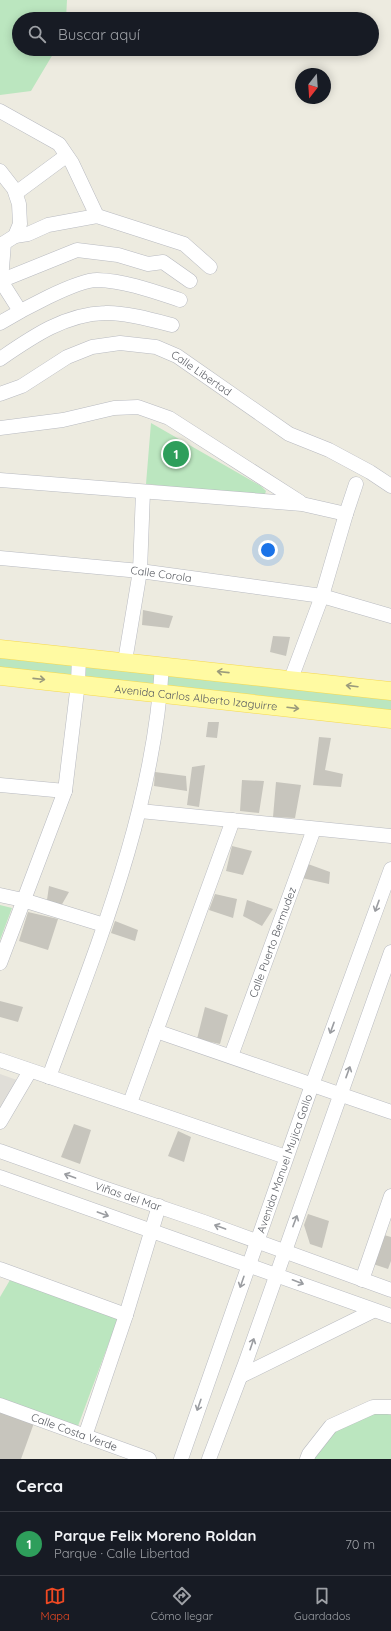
<!DOCTYPE html>
<html lang="es">
<head>
<meta charset="utf-8">
<style>
	:root { --surface:#171b24; --page:#242831; --text:#f1f3f6; --muted:#9ea1a6; --line:#363941; --accent:#ef4923 }
	body { margin:0; font-family:Quicksand,sans-serif; background:var(--page); color:var(--text) }
	.compass { position:absolute; left:295px; top:68px; width:36px; height:36px; border-radius:50%; background:var(--surface); box-shadow:0 2px 10px #0003; rotate:197deg }
	.you { position:absolute; left:268px; top:550px; width:14px; height:14px; margin:-10px; border:3px solid #fff; border-radius:50%; background:#1a73e8; box-shadow:0 0 0 6px #1a73e833 }
	.badge { display:grid; place-items:center; width:26px; height:26px; border-radius:50%; background:var(--accent); color:#fff; font-size:13px; font-weight:700 }
	.pin { position:absolute; translate:-50% -50%; border:2px solid #fff; box-shadow:0 1px 4px #0006 }
	.list { margin:0; padding:0; list-style:none }
	h2 { display:flex; justify-content:space-between; align-items:center; height:52px; margin:0; padding:0 16px; font-size:17px }
	h2 small { font-size:13px; font-weight:400; color:var(--muted) }
	.list li { display:grid; grid-template-columns:26px 1fr auto; gap:12px; align-items:center; box-sizing:border-box; height:64px; padding:0 16px; border-top:1px solid var(--line) }
	.list b { display:block; font-size:15px; white-space:nowrap }
	.list p { margin:0; font-size:13px; white-space:nowrap; color:var(--muted) }
	.list em { font-size:13px; font-style:normal; color:var(--muted) }
	.icon { flex:none; width:22px; height:22px; fill:none; stroke:currentColor; stroke-width:2; stroke-linecap:round; stroke-linejoin:round }
	.map { position:relative; flex:none; width:391px; height:1459px; overflow:hidden }
	.search { position:absolute; background:var(--surface); box-shadow:0 2px 10px #0003; left:12px; right:12px; top:12px; height:44px; display:flex; align-items:center; gap:10px; box-sizing:border-box; padding:0 14px; border-radius:22px; color:var(--muted); font-size:15px }
	.sheet { height:116px; background:var(--surface) }
	nav { display:flex; justify-content:space-around; align-items:center; box-sizing:border-box; height:56px; border-top:1px solid var(--line); background:var(--surface); font-size:11px; color:var(--muted) }
	nav a { display:grid; justify-items:center; gap:2px }
	nav .on { color:var(--accent) }
	.map>svg:first-child { display:block }
	.industrial { fill:#e0ded8 }
	.green { fill:#bbe6bf }
	.building { fill:#c7c5bd }
	.lines { fill:none; stroke-linecap:round; stroke-linejoin:round }
	.minor-casing { stroke:#b8bac0; stroke-width:15 }
	.major-casing { stroke:#f6d94f; stroke-width:19 }
	.minor { stroke:#fff; stroke-width:14 }
	.major { stroke:#fffaa2; stroke-width:18 }
	.oneway { stroke:#9b9b7c }
	.oneway2 { stroke:#9b9da1 }
	.labels { text-anchor:middle; stroke-width:3; stroke-linejoin:round; paint-order:stroke }
	.street-label { font-size:11px; fill:#595c62; stroke:#fff }
</style>
</head>
<body>
<div class="map">
<svg width="391" height="1459" viewBox="0 0 391 1459">
	<rect width="100%" height="100%" fill="#edebe0"/>
	<!-- industrial -->
	<path class="industrial" d="M0,1074L17,1080L0,1109Z"/>
	<!-- green -->
	<path class="green" d="M0,0H67L66,19H19V49H56L31,91L0,95Z
		M151,423L261,486L266,491L265,494L259,496L146,484Z
		M0,658L391,699V712L0,668Z
		M0,905L12,908L0,940Z
		M10,1280L118,1318L78,1426L0,1398V1297Z
		M383,1413L391,1415V1459H314C327,1432 354,1415 383,1413Z"/>
	<!-- building -->
	<path class="building" d="M143,610L173,616L169,628L142,625Z
		M273,636L290,637L286,656L270,652Z
		M208,722H219L217,738L206,737Z
		M319,737L331,738L325,770L343,774L341,787L313,785Z
		M205,765L199,807L187,805L192,767Z
		M155,772L186,776L187,791L154,786Z
		M242,780L264,781L259,813L240,811Z
		M276,782L301,785L295,818L273,817Z
		M232,846L252,851L243,875L226,871Z
		M308,864L330,872L329,884L302,878Z
		M49,886L69,892L61,906L47,900Z
		M215,894L237,899L233,918L209,910Z
		M247,900L273,909L262,926L243,916Z
		M28,912L58,919L48,950L19,941Z
		M115,921L138,930L135,941L111,933Z
		M0,1001L23,1007L18,1022L0,1017Z
		M205,1007L228,1015L220,1044L197,1039Z
		M74,1124L91,1130L80,1164L61,1157Z
		M178,1131L191,1137L184,1162L168,1156Z
		M308,1214L329,1221L322,1248L310,1244L304,1225Z
		M384,1235L391,1237V1261L388,1269L373,1264Z
		M0,1411L34,1423L21,1459H0Z"/>
	<g class="lines">
		<defs>
			<g id="minor">
				<path d="M0,111L59,144L72,163L97,216"/>
				<path d="M0,171L14,189L19,204L20,224L15,236L4,243L1,281L20,311"/>
				<path d="M16,193L66,156"/>
				<path d="M15,236L28,234L48,225L97,216L184,244L210,267"/>
				<path d="M0,281L77,250L118,255L148,264L163,262L190,281"/>
				<path d="M0,323C20,311 76,280 97,280C126,281 153,291 180,300"/>
				<path d="M0,359C32,337 65,314 105,313C124,312 153,320 172,325"/>
				<path id="s1" d="M0,394L22,386L67,357L92,347L120,343L156,347L177,356L289,434L329,450L370,472L391,486"/>
				<path d="M0,428L63,420L114,408L138,407L169,418L300,502"/>
				<path d="M0,480L302,504L346,514"/>
				<path id="s2" d="M0,558L140,571L322,596L391,616"/>
				<path d="M125,661L140,571L143,492"/>
				<path d="M291,679L322,596L346,514L356,484"/>
				<path d="M0,785L65,791"/>
				<path d="M140,811L391,836"/>
				<path d="M0,895L23,900L104,925"/>
				<path d="M0,963L65,791L78,683L79,657"/>
				<path d="M156,1031L391,1112"/>
				<path id="s3" d="M231,1056L314,829"/>
				<path d="M0,1060L286,1157"/>
				<path d="M49,1077C98,944 154,809 162,665"/>
				<path d="M130,1103L233,820"/>
				<path d="M0,1122L30,1071"/>
				<path id="s4" d="M0,1151L98,1186L204,1222L391,1290"/>
				<path d="M0,1177L391,1316"/>
				<path d="M0,1269L126,1315"/>
				<path d="M362,1280L391,1196"/>
				<path d="M241,1376L373,1311"/>
				<path id="s5" d="M0,1405L149,1459"/>
				<path d="M85,1436L126,1315L159,1206"/>
				<path id="s6" d="M181,1459L312,1085L391,869"/>
				<path d="M209,1459L245,1364L391,952"/>
				<path d="M307,1459L309,1454L331,1426L373,1407H391"/>
			</g>
			<g id="major">
				<path d="M0,649L391,691"/>
				<path id="s7" d="M0,676L391,719"/>
			</g>
		</defs>
		<!-- minor casing -->
		<use href="#minor" class="minor-casing"/>
		<!-- major casing -->
		<use href="#major" class="major-casing"/>
		<!-- minor -->
		<use href="#minor" class="minor"/>
		<!-- major -->
		<use href="#major" class="major"/>
	</g>
	<!-- one-way arrows -->
	<defs><path id="oneway-shaft" d="M-6 0H5M1.5-3L5.5 0L1.5 3" fill="none" stroke-width="1.6" stroke-linecap="round" stroke-linejoin="round"/></defs>
	<g class="oneway">
		<use href="#oneway-shaft" transform="translate(223 672) rotate(-174)"/>
		<use href="#oneway-shaft" transform="translate(39 679) rotate(6)"/>
		<use href="#oneway-shaft" transform="translate(352 686) rotate(-173)"/>
		<use href="#oneway-shaft" transform="translate(293 708) rotate(7)"/>
	</g>
	<g class="oneway2">
		<use href="#oneway-shaft" transform="translate(377 906) rotate(110)"/>
		<use href="#oneway-shaft" transform="translate(332 1028) rotate(110)"/>
		<use href="#oneway-shaft" transform="translate(348 1072) rotate(-70)"/>
		<use href="#oneway-shaft" transform="translate(70 1176) rotate(-160)"/>
		<use href="#oneway-shaft" transform="translate(103 1214) rotate(20)"/>
		<use href="#oneway-shaft" transform="translate(295 1221) rotate(-69)"/>
		<use href="#oneway-shaft" transform="translate(220 1227) rotate(-160)"/>
		<use href="#oneway-shaft" transform="translate(242 1282) rotate(109)"/>
		<use href="#oneway-shaft" transform="translate(298 1282) rotate(21)"/>
		<use href="#oneway-shaft" transform="translate(252 1344) rotate(-71)"/>
		<use href="#oneway-shaft" transform="translate(199 1405) rotate(109)"/>
	</g>
	<g class="labels">
		<!-- street labels -->
		<g class="street-label">
			<text dy="4" stroke="none"><textPath href="#s1" startOffset="221">Calle Libertad</textPath></text>
			<text dy="4" stroke="none"><textPath href="#s2" startOffset="162">Calle Corola</textPath></text>
			<text dy="4" stroke="none"><textPath href="#s7" startOffset="197">Avenida Carlos Alberto Izaguirre</textPath></text>
			<text dy="4" stroke="none"><textPath href="#s3" startOffset="121">Calle Puerto Bermudez</textPath></text>
			<text dy="4" stroke="none"><textPath href="#s6" startOffset="313">Avenida Manuel Mujica Gallo</textPath></text>
			<text dy="4" stroke="none"><textPath href="#s4" startOffset="136">Viñas del Mar</textPath></text>
			<text dy="4" stroke="none"><textPath href="#s5" startOffset="79">Calle Costa Verde</textPath></text>
		</g>
	</g>
</svg>
<svg class="compass" viewBox="-18 -18 36 36"><path d="M0-13l5 13h-10z" fill="#e53935"/><path d="M0 13l5-13h-10z" fill="#9ea1a6"/></svg>
<div class="you"></div>
<div class="pin badge" style="left:176px;top:454px;background:#2e9e5b">1</div>
<div class="search"><svg class="icon" aria-label="search" viewBox="0 0 24 24"><circle cx="10" cy="10" r="6"/><path d="M15 15l6 6"/></svg>Buscar aquí</div>
</div>
<section class="sheet">
<h2>Cerca<small></small></h2>
<ul class="list">
<li><span class="badge" style="background:#2e9e5b">1</span><div><b>Parque Felix Moreno Roldan</b><p>Parque · Calle Libertad</p></div><em>70 m</em></li>
</ul>
</section>
<nav>
<a class="on"><svg class="icon" aria-label="map" viewBox="0 0 24 24"><path d="M3 6l6-2 6 2 6-2v14l-6 2-6-2-6 2zM9 4v14M15 6v14"/></svg>Mapa</a>
<a><svg class="icon" aria-label="directions" viewBox="0 0 24 24"><path d="M12 3l9 9-9 9-9-9zM9 14v-3h6M13 9l2 2-2 2"/></svg>Cómo llegar</a>
<a><svg class="icon" aria-label="saved" viewBox="0 0 24 24"><path d="M7 4h10v16l-5-4-5 4z"/></svg>Guardados</a>
</nav>
</body>
</html>
